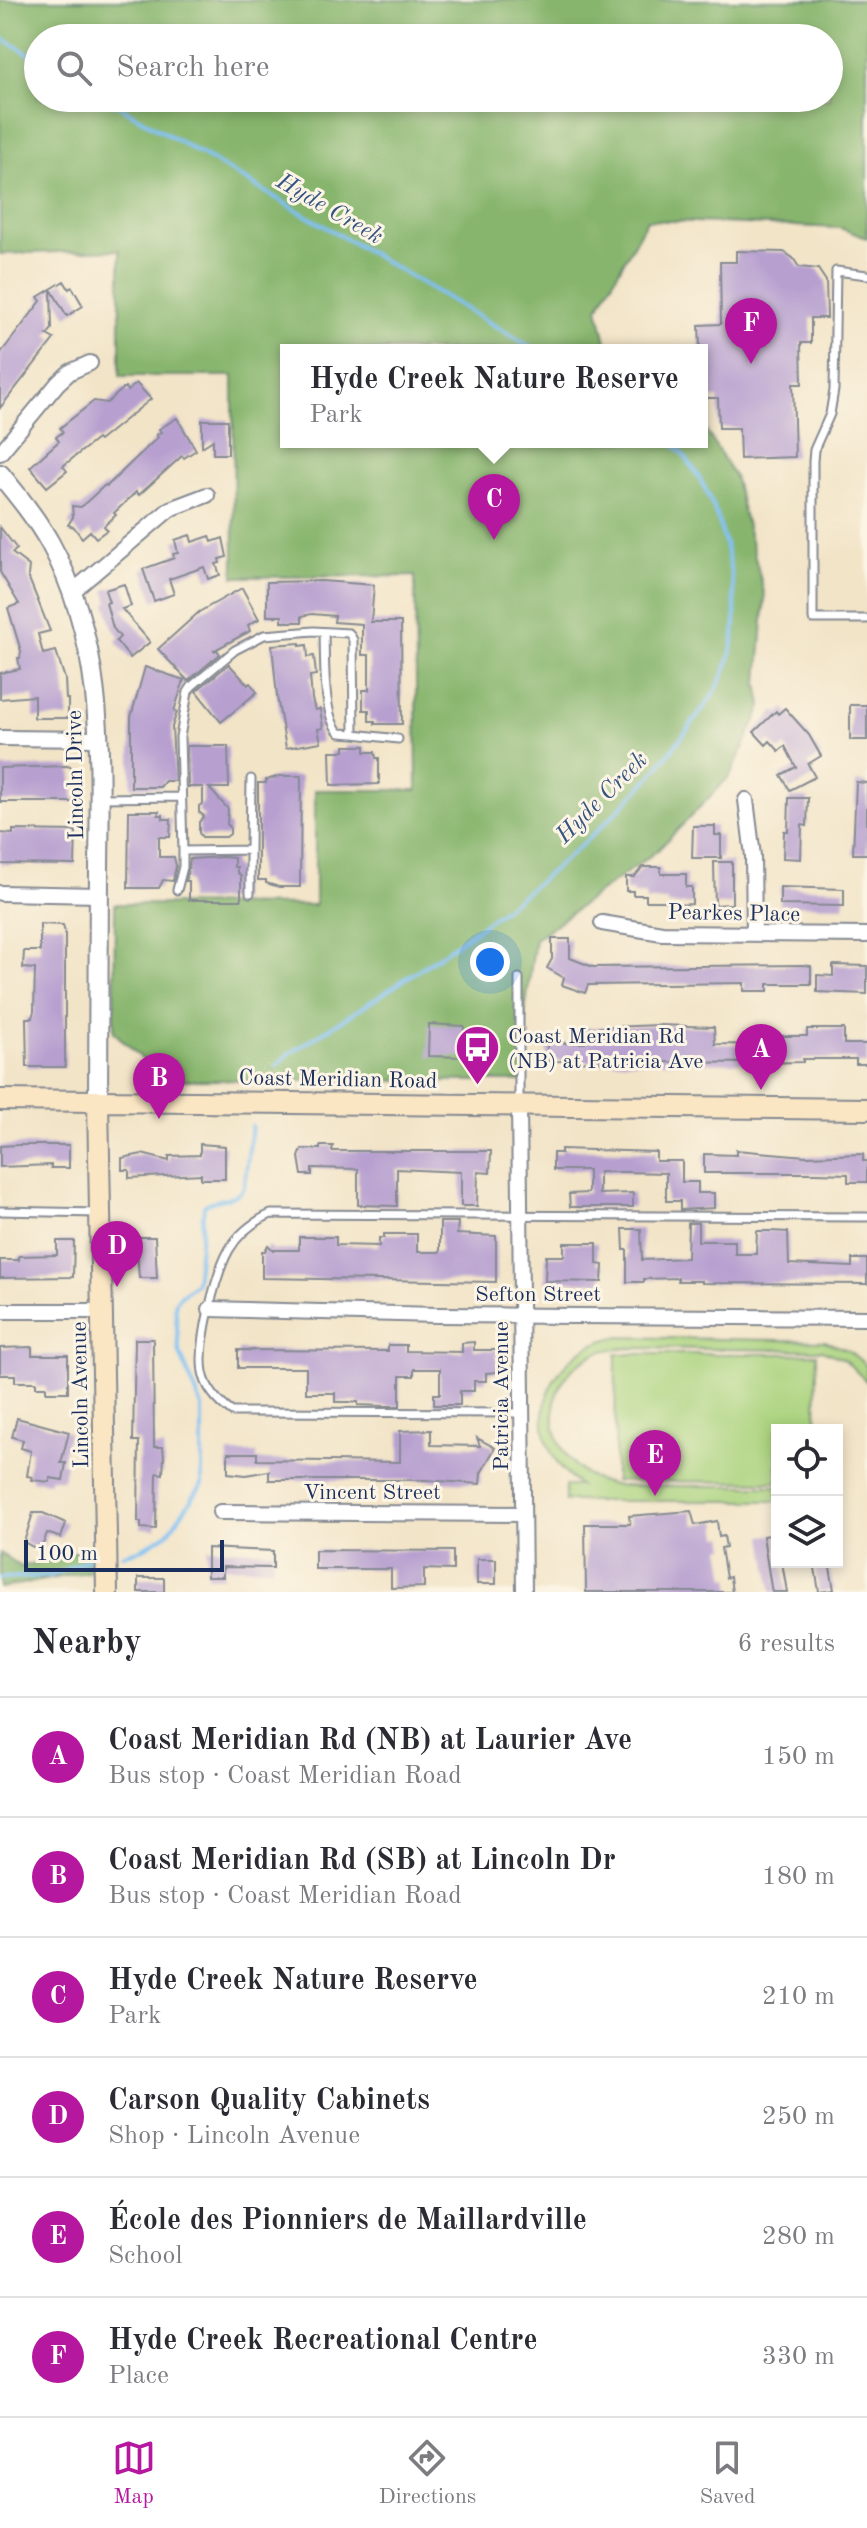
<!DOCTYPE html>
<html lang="en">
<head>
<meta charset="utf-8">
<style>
	:root { --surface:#fff; --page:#f2f2f3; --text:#2b2b33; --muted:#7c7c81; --line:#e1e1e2; --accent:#b5179e }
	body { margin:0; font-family:"Old Standard TT",serif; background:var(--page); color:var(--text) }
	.controls { position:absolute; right:24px; bottom:24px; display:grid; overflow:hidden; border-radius:0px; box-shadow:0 4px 12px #0003 }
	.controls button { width:72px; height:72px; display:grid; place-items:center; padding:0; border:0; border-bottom:2px solid var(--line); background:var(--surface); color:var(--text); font:40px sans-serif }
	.scale { position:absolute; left:24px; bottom:20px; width:200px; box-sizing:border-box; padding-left:8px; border:4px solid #1b2f5e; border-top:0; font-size:22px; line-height:28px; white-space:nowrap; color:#1b2f5e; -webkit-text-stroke:6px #fcf5e5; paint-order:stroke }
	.you { position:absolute; left:490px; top:962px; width:28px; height:28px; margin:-20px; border:6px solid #fff; border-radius:50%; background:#1a73e8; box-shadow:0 0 0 12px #1a73e833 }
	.badge { display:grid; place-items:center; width:52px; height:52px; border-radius:50%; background:var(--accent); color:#fff; font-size:26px; font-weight:700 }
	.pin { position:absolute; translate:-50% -66px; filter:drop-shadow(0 2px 4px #0008) }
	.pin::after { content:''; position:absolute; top:42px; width:28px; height:24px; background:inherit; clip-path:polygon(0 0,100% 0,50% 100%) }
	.popup { position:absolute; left:280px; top:344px; width:428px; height:104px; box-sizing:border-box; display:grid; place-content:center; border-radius:0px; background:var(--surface); filter:drop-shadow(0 2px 6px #0005); font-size:26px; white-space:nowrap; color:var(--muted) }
	.popup b { font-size:30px; color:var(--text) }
	.popup::after { content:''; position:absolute; left:50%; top:100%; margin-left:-16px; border:16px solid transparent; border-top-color:var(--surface) }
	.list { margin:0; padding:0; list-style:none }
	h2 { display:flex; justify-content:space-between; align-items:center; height:104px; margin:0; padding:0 32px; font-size:34px }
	h2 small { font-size:26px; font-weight:400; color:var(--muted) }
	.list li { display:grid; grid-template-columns:52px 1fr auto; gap:24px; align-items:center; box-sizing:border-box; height:120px; padding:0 32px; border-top:2px solid var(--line) }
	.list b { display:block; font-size:30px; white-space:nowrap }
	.list p { margin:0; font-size:26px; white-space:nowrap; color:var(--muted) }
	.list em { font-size:26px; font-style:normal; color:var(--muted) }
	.icon { flex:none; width:44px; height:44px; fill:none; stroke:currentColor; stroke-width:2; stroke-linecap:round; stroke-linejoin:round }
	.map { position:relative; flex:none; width:867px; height:1592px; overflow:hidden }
	.search { position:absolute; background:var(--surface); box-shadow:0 4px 12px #0003; left:24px; right:24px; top:24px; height:88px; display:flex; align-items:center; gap:20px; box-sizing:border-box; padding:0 28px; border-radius:44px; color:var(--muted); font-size:30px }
	.sheet { height:824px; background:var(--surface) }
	nav { display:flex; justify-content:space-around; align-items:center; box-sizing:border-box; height:112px; border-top:2px solid var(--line); background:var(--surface); font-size:22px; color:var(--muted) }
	nav a { display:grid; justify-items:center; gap:4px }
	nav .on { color:var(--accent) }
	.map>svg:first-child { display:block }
	.green { fill:#aad37e; stroke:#62816e; stroke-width:2 }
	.forest { fill:#87b56d; stroke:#517266; stroke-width:2; fill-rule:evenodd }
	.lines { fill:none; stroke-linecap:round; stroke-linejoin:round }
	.stream { stroke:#7ebff3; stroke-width:4 }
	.building { fill:#b7a0d0 }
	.service-casing { stroke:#868a92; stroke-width:11 }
	.minor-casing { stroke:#868a92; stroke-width:18 }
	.tertiary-casing { stroke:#868a92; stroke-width:22 }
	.secondary-casing { stroke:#868a92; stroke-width:24 }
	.service { stroke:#fff; stroke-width:7 }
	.minor { stroke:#fff; stroke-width:14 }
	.tertiary { stroke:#fff; stroke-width:18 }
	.secondary { stroke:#fbe6c4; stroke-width:20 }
	.labels { text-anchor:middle; stroke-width:6; stroke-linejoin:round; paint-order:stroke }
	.street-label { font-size:22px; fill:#1b2f5e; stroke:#fcf5e5 }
	.poi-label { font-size:22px; fill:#1b2f5e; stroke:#fcf5e5; text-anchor:start }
	.water-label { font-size:24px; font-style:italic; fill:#345383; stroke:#fcf5e5 }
</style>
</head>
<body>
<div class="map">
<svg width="867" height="1592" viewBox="0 0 867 1592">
	<rect width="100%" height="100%" fill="#fcf5e5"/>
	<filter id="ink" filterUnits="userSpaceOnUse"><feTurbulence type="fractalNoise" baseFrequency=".0125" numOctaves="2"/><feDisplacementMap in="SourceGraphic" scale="16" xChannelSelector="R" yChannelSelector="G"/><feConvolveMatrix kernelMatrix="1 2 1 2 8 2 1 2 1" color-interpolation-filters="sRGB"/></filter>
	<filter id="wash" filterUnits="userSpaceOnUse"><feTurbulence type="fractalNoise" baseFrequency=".006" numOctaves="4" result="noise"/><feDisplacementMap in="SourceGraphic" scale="32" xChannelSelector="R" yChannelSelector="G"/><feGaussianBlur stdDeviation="1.8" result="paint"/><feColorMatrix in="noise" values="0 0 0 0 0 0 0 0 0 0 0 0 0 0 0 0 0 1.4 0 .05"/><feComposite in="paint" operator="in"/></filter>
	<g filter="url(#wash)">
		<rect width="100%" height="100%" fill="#f2e4c7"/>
		<!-- green -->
		<path class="green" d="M617,1337L825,1341L848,1350L866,1365L867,1382L844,1359L822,1350L625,1348C615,1349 604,1349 595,1354C527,1384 548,1480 621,1486H777V1501H565V1486H580C516,1440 542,1350 617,1337Z
			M616,1354H817L816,1430H777V1482L615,1481Z"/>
		<!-- forest -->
		<path class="forest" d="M0,0H867V238L840,228L647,220L598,308L608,350H286V442H702V424L734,476L765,596L758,683L762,707L730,776L658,850L535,939L525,1011V1081L164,1080L114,1032L115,904L315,905V790H417L415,576L234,577L233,376H120V250L0,254ZM38,38H829V98H38Z
			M93,1547V1571L0,1588V1553L21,1567Z"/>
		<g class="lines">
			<!-- stream -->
			<path class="stream" d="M0,37L38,59
				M105,98L536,350
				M277,1066L286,1056C412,976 539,896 642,786C656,772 668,754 680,739C700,713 722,688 730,656C740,622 734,583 726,548C717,508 701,472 672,442
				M122,1555L142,1549L168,1533L202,1485V1407L179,1351L175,1304L178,1298L196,1283L204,1206C216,1197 237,1201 244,1187L252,1126
				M0,1578L51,1576L91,1558"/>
		</g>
		<g id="blocks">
			<!-- building -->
			<path class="building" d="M736,251L784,252L793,258L799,267L818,269L826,281L827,318H811V343H801L802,384H793L795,457L740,459L739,428H719L718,398H702L699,325L721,324L720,262H736Z
				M64,281L69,289L72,287L83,306L67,316L51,289Z
				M51,289L52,329L47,335L54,339L0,408V354L41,301L38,297Z
				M136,383L151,399L99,441L97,439L63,466L67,471L47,487L30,467L59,441L56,437L63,432L60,428L94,401L107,403L125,387L128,391Z
				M177,418L196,450L184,458L182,456L139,495L136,492L114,513L116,515L104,526L107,530L96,538L90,531L82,538L74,527L68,525L73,517L72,506L81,507L105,485L107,486L158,437L156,435L161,432L159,429Z
				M202,420H228V454H213V440L202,447Z
				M0,527L17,549L12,553L29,566L28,576L50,631L38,634L43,654L56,651L65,679L66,699H68V718H34V696L0,699V673L20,669L18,658H20L21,651L8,608L19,604L0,572Z
				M190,535L192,542L210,536L212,542L223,538L227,557L219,559L220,563L216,564L220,575L208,579L204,567L169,579L174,594L154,601L143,569L174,558L173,554L178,553L175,540Z
				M322,581L374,585L371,622H401L402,724H375V721H369V710H363V690H369V655H362V624L334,622L335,616L312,614L302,616V622H282V616H267V582Z
				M124,584L131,606L122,609L150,642L130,658L116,641L120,637L113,628L106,603L109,602L105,590Z
				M242,588L259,619L248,625L250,631L213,651L217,650L220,654L188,681L158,649L199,612Z
				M300,643V646L307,645L308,657L314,656L316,675L310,676L312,699L315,710L320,709L323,728L318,729L321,742L286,748L277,697L272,645Z
				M229,664L248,685L250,683L257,692L221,722L196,691Z
				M145,667L184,680L174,711L177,712L172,727L175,781H165L160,787H131V717Z
				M850,705H867V740H850Z
				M785,708L809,735L821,756L808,764L815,777L790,790L781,775L796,767L785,746L779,751L770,741L766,745L754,732L776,711L778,714Z
				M187,746H228L229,788H209L228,809L227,824L230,827V834L226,837H202L199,833V822L204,816L199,812V806L203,803V787H188Z
				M345,746H365V752H375L376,758H379V784L331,785L330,751H345Z
				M67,766L71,767L74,802H0V768Z
				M301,776L300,887H279L266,883V880H258V783H266V780L279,776Z
				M856,782L867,783V854H853Z
				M789,798H808L807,826L802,825L801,859L783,858L784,831H788Z
				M129,811H159L158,815H163V819H171L170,837H159V857H174L176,866L173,881L163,880L159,888H128Z
				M693,826H715V835H721V858H692Z
				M13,830L76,831L75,865L0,864V833L13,834Z
				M223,857L234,858V867H237V872L241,876V900H189V881H186L190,859Z
				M714,862H732V904L715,905Z
				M643,867H661V874H686V887H692V904L676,905L667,904V901H646V895H633V891H626V877H634Z
				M780,887L844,889V906L780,905Z
				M40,924L63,925L65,933V1067H27L26,1018H32L34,1011L35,969L23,968L24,951H40Z
				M552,939H570V958L593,967L804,965L811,966V984H768V991H744V983L588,985L585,993L562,985L564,978L547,968L552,959Z
				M833,965L867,966V994L817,992V975L833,976Z
				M429,1024L464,1026L463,1057L428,1056Z
				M659,1025L714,1027L715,1044L773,1045V1036H807V1029H844V1044H867V1064H856V1059H803V1062L758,1063L547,1061V1043H585V1028Z
				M200,1144L225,1146V1179H201V1174L129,1178V1170H122V1158L142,1154L169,1161V1156L200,1155Z
				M18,1145H69V1168H51V1165L0,1167V1146Z
				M320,1146H333L332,1151H491L490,1173L478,1172L477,1206H461V1172L397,1169V1206L358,1205V1169L312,1168V1175H302L299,1157L302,1149H320Z
				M561,1149L656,1152V1161H682V1182H698V1193H714V1208L680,1210V1201H666V1173L625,1172H599V1194L633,1193V1207H570L569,1194L588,1193V1170H553V1153H561Z
				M736,1150L806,1156L863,1154V1161H867V1182H848V1174L816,1173H704V1154L736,1155Z
				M440,1222H458L457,1234L496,1236V1282L262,1278V1251H265L268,1245L273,1250H299V1237H336V1245L379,1246V1238H384V1234H417V1252H440Z
				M688,1223H698V1241H735V1254H756L757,1231H770L788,1232L789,1264L852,1267V1259H867V1284L702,1283V1281H678V1278L644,1279V1282H627V1250H624L623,1229H641L642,1260L687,1258Z
				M136,1237H155L157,1278H139Z
				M57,1241H74L73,1277L0,1278V1260H19V1256L57,1255Z
				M564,1243H597V1264L603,1265L602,1282L545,1281L546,1256H564Z
				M135,1339H153L154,1447H163L164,1457L163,1474L157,1473L156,1529L141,1528V1522H138L139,1441H133Z
				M474,1342V1350H497V1372L486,1373V1381H474V1391H460V1405H434V1394H440V1369H414V1376H400V1406H384L358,1405V1402H335V1393H306V1368H238V1350L388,1351V1345H406V1351L462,1352V1343Z
				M32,1347V1355H68V1392H46V1387H36V1382H15V1375H0V1348Z
				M17,1418L69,1432L61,1463H66L63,1480L50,1478V1482L31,1480L32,1477L27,1476L31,1451L21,1448L23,1440L12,1437Z
				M431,1430V1445L480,1446L477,1438L495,1448L481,1473L480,1484L425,1480H269V1471L246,1475L228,1473V1453H257V1460L400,1462V1431Z
				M691,1511L695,1525L717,1521L719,1537L724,1536L726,1547L721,1548L726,1578L730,1577L732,1592H586L585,1524H630L629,1516Z
				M33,1513H43L66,1523L61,1538L47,1533L42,1547H33L24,1542Z
				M777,1534V1562H782L787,1592H772L771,1587L763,1536Z
				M207,1548L273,1551V1568L223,1567V1577H207Z
				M315,1550L453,1551V1570L424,1569V1587L391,1588V1569H315Z
				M477,1559H496V1584H477Z
				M814,1562H829L834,1590L819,1592Z
				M138,1578H164V1592H138Z"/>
		</g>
	</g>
	<g filter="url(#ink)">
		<use href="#blocks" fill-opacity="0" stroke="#868a92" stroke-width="2"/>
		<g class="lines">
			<defs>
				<path id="service" d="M867,275L836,271L834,390L830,414L814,450L813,461V619H867
					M324,632C325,655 322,718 340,733L354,734
					M251,779L250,850L183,851L180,737L188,692L192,686L235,650L264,635L314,631L349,633L353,640L354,734L398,739
					M100,798L181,797
					M250,850V893
					M177,890L183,867V851
					M519,978V1104
					M0,1211L98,1213
					M522,1413L232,1412C218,1402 206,1389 203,1372C198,1345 215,1275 229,1250C239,1233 253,1222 271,1214L867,1217"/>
				<path id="minor" d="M0,453L58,383L70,372L90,363
					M72,592L170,509L207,495
					M0,738L99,739
					M746,800L753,856L754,934
					M0,893L99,895
					M602,923L662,933L867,935
					M519,1104L524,1592
					M210,1309L437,1315L867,1318
					M0,1311H102
					M220,1512L523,1514"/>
				<path id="tertiary" d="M0,474C18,496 36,518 50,543C106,645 100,757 99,869C98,947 98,1024 98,1101"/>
				<path id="secondary" d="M0,1100L867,1109
					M98,1101L107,1592"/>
			</defs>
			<!-- service casing -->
			<use href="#service" class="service-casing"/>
			<!-- minor casing -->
			<use href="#minor" class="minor-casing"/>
			<!-- tertiary casing -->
			<use href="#tertiary" class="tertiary-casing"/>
			<!-- secondary casing -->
			<use href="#secondary" class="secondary-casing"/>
			<!-- service -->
			<use href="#service" class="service"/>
			<!-- minor -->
			<use href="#minor" class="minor"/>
			<!-- tertiary -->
			<use href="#tertiary" class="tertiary"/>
			<!-- secondary -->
			<use href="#secondary" class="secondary"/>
		</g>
	</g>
	<!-- icons -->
	<defs>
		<symbol id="bus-pin" viewBox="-11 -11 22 30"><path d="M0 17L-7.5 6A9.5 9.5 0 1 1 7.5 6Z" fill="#b5179e" stroke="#fcf5e5"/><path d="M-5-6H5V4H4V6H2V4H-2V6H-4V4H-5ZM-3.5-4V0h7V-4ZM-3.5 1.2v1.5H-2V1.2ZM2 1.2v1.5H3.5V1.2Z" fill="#fff"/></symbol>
	</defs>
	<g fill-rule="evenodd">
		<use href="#bus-pin" x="452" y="1022" width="51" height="69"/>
	</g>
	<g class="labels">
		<!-- street labels -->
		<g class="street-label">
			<text transform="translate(74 775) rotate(-91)" y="8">Lincoln Drive</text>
			<text transform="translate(734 912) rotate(1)" y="8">Pearkes Place</text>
			<text transform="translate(338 1078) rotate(1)" y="8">Coast Meridian Road</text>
			<text x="538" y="1301">Sefton Street</text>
			<text transform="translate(79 1395) rotate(-91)" y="8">Lincoln Avenue</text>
			<text transform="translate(500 1396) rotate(-90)" y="8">Patricia Avenue</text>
			<text x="372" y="1499">Vincent Street</text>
		</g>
		<!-- poi labels -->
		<g class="poi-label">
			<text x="508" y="1043">Coast Meridian Rd<tspan x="508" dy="25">(NB) at Patricia Ave</tspan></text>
		</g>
		<!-- water labels -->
		<g class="water-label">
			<text transform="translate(330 208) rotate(30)" y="8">Hyde Creek</text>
			<text transform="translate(601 797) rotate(-45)" y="8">Hyde Creek</text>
		</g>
	</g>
</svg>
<div class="controls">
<button><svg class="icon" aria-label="locate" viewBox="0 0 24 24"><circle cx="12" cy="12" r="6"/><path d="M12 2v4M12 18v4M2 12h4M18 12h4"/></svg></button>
<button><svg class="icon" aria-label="layers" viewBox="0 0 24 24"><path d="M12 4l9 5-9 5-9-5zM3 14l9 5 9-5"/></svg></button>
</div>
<div class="scale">100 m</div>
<div class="you"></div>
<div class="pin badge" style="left:761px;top:1090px">A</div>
<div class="pin badge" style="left:159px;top:1119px">B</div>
<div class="pin badge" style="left:494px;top:540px">C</div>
<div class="popup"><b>Hyde Creek Nature Reserve</b>Park</div>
<div class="pin badge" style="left:117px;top:1287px">D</div>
<div class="pin badge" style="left:655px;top:1496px">E</div>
<div class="pin badge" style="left:751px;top:364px">F</div>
<div class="search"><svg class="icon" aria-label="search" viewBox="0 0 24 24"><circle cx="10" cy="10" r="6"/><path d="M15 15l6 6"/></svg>Search here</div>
</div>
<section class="sheet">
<h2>Nearby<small>6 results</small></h2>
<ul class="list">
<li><span class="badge">A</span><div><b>Coast Meridian Rd (NB) at Laurier Ave</b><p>Bus stop · Coast Meridian Road</p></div><em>150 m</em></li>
<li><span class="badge">B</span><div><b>Coast Meridian Rd (SB) at Lincoln Dr</b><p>Bus stop · Coast Meridian Road</p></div><em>180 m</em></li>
<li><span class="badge">C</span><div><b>Hyde Creek Nature Reserve</b><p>Park</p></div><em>210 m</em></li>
<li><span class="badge">D</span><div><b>Carson Quality Cabinets</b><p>Shop · Lincoln Avenue</p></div><em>250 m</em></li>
<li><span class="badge">E</span><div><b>École des Pionniers de Maillardville</b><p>School</p></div><em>280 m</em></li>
<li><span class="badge">F</span><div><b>Hyde Creek Recreational Centre</b><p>Place</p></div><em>330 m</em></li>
</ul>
</section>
<nav>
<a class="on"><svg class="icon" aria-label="map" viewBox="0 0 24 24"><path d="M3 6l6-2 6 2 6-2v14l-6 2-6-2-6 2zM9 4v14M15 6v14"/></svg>Map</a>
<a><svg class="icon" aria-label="directions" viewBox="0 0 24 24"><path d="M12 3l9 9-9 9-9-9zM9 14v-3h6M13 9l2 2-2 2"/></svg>Directions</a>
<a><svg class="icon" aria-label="saved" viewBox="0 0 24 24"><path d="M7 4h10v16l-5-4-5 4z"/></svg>Saved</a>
</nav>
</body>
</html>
